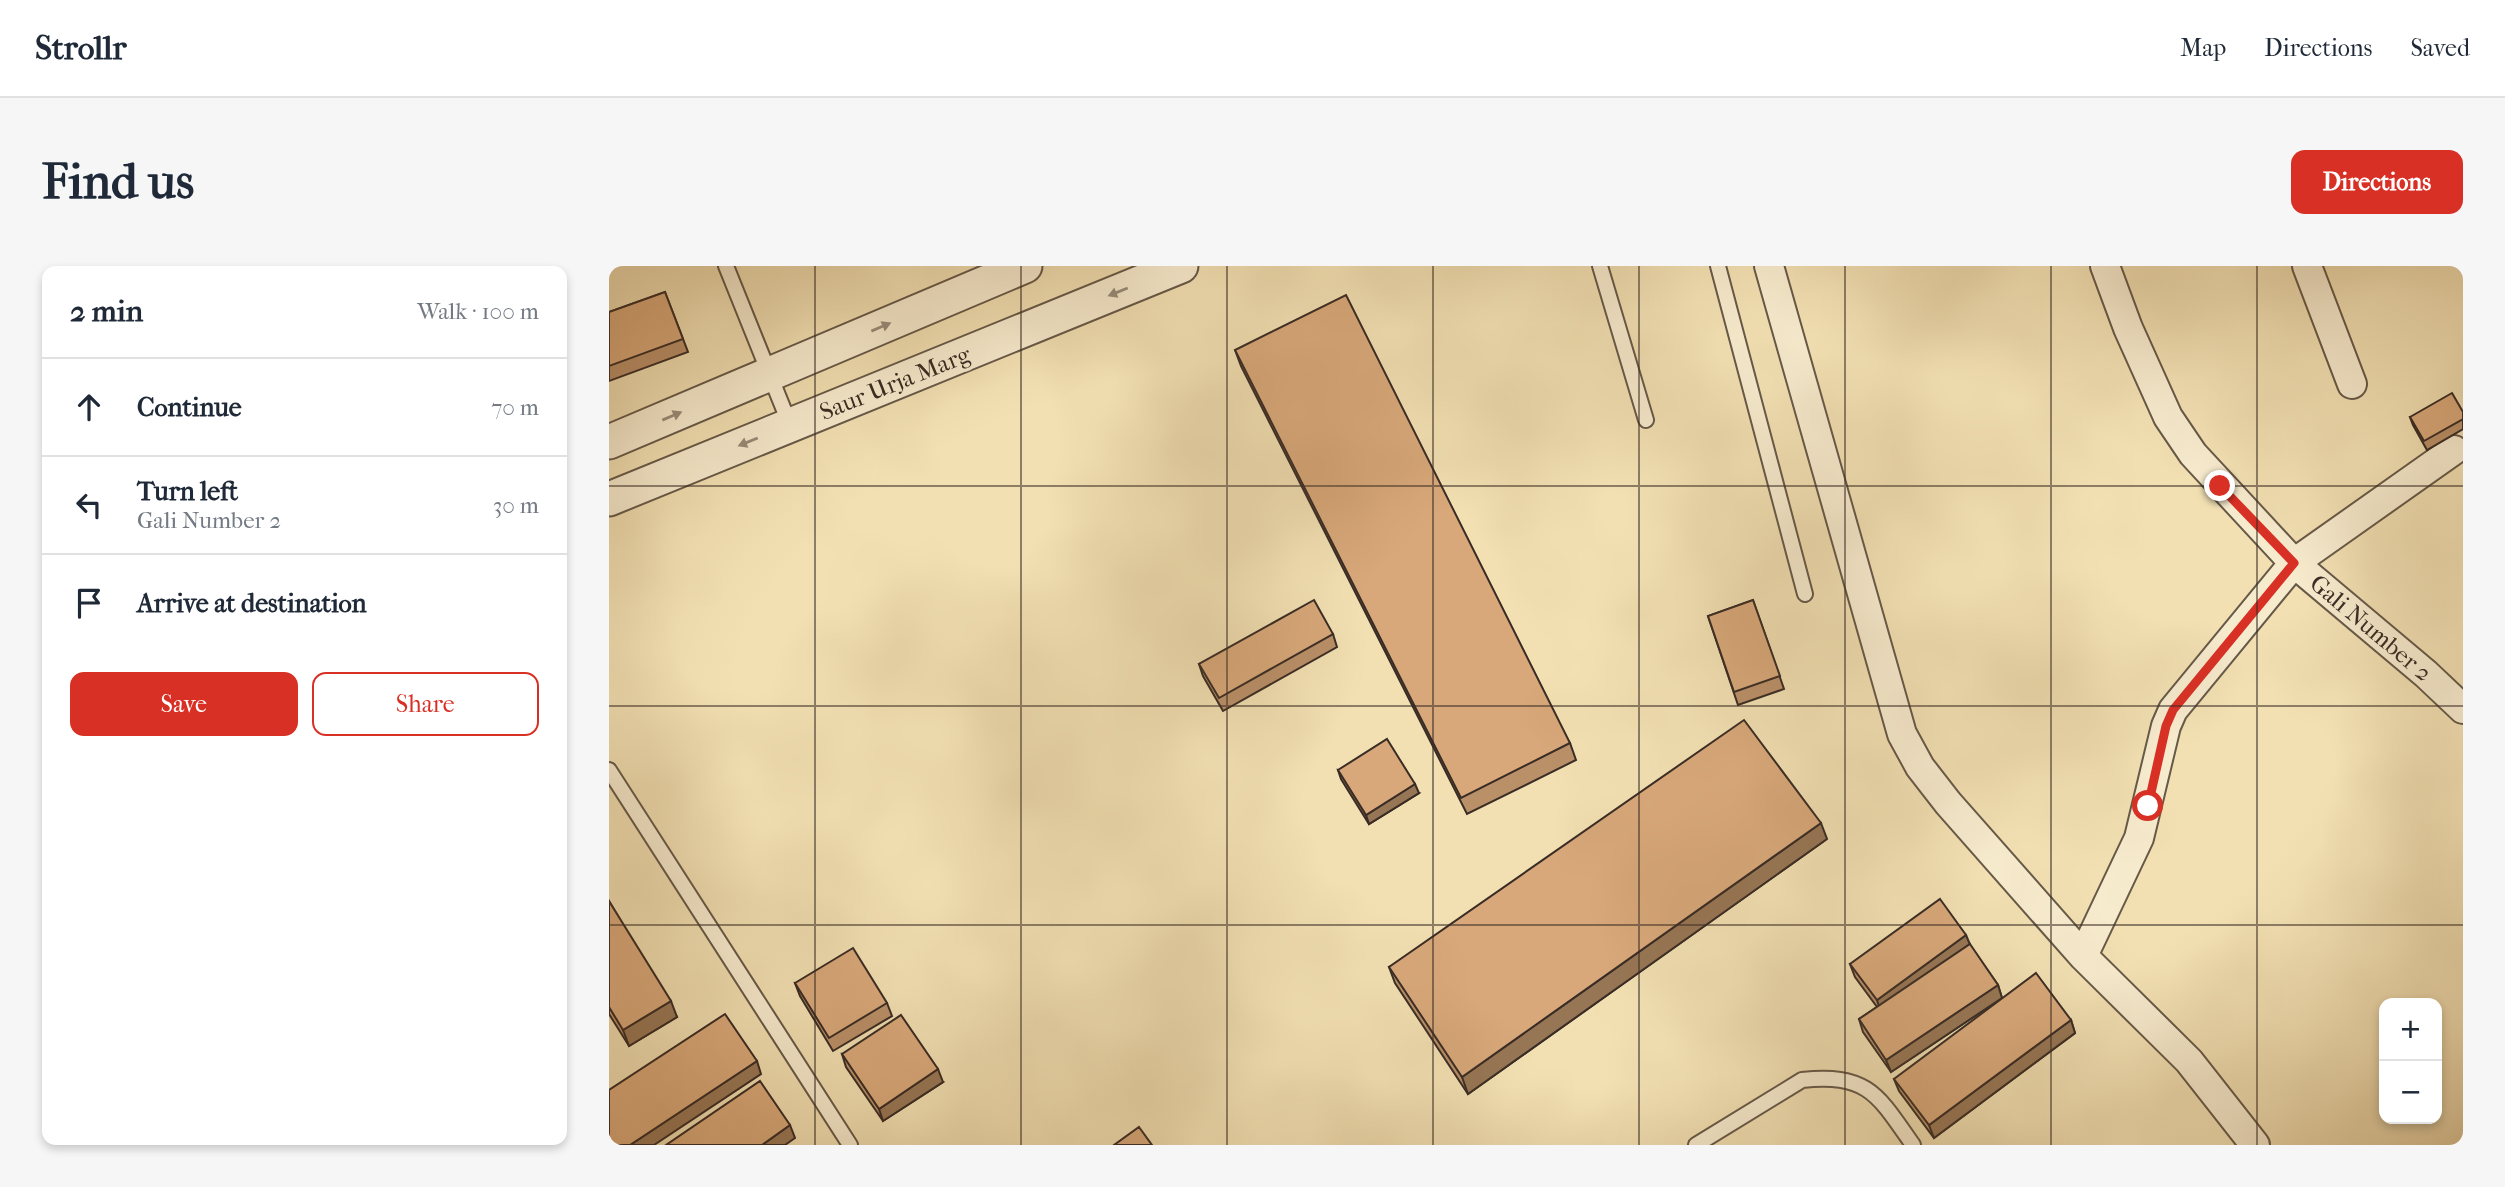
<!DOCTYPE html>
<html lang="en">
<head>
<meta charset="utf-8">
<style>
	:root { --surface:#fff; --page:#f6f6f7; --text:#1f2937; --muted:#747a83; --line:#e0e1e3; --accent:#d93025 }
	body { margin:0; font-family:"IM FELL French Canon",serif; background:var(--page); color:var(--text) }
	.controls { position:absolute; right:21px; bottom:21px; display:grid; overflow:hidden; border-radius:14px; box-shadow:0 4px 10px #0003 }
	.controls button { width:63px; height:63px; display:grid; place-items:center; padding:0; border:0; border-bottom:2px solid var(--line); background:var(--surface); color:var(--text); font:35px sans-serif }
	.stop { position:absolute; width:21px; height:21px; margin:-16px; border:5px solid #d93025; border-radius:50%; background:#fff }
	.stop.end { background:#d93025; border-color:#fff; box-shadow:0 2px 7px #0008 }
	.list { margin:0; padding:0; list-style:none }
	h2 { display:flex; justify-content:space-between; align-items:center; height:91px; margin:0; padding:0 28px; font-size:30px }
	h2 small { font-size:23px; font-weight:400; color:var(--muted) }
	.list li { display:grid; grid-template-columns:46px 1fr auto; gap:21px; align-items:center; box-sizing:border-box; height:98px; padding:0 28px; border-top:2px solid var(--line) }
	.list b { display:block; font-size:26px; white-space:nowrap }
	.list p { margin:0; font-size:23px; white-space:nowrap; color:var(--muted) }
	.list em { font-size:23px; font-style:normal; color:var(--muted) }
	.actions { display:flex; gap:14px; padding:21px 28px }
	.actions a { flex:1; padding:16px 0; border:2px solid var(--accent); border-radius:14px; text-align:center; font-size:24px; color:var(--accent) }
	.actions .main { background:var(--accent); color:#fff }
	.icon { flex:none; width:38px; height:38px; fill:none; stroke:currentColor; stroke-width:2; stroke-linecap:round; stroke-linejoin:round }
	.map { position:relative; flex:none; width:1854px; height:879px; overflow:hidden; border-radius:14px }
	header { display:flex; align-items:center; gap:42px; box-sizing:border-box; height:98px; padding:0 35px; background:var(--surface); border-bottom:2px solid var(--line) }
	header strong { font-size:33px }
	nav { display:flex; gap:38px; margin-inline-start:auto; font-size:24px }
	.intro { display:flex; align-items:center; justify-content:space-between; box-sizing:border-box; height:168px; padding:0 42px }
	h1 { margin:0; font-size:49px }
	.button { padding:18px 32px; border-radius:14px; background:var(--accent); color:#fff; font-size:24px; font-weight:700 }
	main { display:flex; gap:42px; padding:0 42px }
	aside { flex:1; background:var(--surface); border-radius:14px; box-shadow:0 4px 10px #0003 }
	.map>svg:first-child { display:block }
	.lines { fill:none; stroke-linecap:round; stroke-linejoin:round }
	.service-casing { stroke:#675948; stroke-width:18 }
	.minor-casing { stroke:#675948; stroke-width:32 }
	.tertiary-casing { stroke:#675948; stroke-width:37 }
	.service { stroke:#f7ebce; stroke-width:14 }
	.minor { stroke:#f7ebce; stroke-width:28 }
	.tertiary { stroke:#f7ebce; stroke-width:33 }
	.wall { fill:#ba9069; stroke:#392c25; stroke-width:2 }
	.shaded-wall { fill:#977655; stroke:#392c25; stroke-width:2 }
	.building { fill:#d8a87a; stroke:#392c25; stroke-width:2 }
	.oneway { fill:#988c7a }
	.route { stroke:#d93025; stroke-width:9 }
	.grid { fill:none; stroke:#392c25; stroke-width:2; stroke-opacity:0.55 }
	.labels { text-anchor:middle; stroke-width:6; stroke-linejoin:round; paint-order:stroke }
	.street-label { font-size:24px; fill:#392c25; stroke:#f7ebce }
</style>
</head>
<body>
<header>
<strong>Strollr</strong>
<nav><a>Map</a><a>Directions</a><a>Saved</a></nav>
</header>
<div class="intro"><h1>Find us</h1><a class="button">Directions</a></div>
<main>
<aside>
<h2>2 min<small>Walk · 100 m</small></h2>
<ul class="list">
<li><svg class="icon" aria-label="ahead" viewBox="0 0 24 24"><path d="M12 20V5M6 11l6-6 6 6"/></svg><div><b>Continue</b></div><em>70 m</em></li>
<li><svg class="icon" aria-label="left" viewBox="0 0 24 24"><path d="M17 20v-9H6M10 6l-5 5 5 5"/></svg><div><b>Turn left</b><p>Gali Number 2</p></div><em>30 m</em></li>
<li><svg class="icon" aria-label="arrive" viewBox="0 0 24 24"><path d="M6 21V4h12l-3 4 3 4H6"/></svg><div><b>Arrive at destination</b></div></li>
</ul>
<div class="actions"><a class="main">Save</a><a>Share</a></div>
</aside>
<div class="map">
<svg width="1854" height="879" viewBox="0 0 1854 879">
	<rect width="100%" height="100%" fill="#f2e0b3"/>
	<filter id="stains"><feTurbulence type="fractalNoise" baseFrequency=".00286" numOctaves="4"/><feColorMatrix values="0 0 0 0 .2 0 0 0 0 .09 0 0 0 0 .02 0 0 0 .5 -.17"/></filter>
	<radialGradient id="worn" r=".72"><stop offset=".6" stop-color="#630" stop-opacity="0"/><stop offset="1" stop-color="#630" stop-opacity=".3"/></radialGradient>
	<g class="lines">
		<defs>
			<path id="service" d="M117,0L181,159
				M991,0L1037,154
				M1109,0L1196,328
				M0,504L241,879
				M1087,879L1193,814C1259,807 1269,829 1304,879"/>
			<path id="minor" d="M1160,0L1293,468L1311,501L1339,537L1474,690L1580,795L1646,879
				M1496,0L1519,62L1559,151L1584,188L1685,297L1817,408L1854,443
				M1698,0L1743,118
				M1474,690L1530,572L1557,460L1564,444L1685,297L1845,184"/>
			<path id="tertiary" d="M0,176L416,0
				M0,233L572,0"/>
		</defs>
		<!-- service casing -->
		<use href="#service" class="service-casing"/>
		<!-- minor casing -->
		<use href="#minor" class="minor-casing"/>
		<!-- tertiary casing -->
		<use href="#tertiary" class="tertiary-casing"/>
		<!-- service -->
		<use href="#service" class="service"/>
		<!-- minor -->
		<use href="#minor" class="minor"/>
		<!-- tertiary -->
		<use href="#tertiary" class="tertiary"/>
	</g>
	<!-- wall -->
	<path class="wall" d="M56,26L79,86L0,115V46Z
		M626,84L961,477L967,494L858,548L632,100Z
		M1854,146V163L1818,184L1804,159L1801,151Z
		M1144,334L1175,423L1129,439L1099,350Z
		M724,368L728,381L614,445L594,410L590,398Z
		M729,504L810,527L760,558L732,513Z
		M1218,573L859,828L786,717L780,701Z
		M0,635L68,751L20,780L0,748Z
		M1361,679L1389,719L1393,732L1282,806L1254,766L1250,753L1268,741L1246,711L1241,698Z
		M186,717L278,737L283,750L224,785L191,730Z
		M1462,754L1466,767L1325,872L1290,825L1285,813Z
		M233,788L334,816L274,855L237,801Z"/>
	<!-- shaded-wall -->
	<path class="shaded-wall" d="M806,518L810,527L760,558L757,549Z
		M1212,557L1218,573L859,828L853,811Z
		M1357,669L1362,681L1272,747L1268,734Z
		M1389,719L1393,732L1282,806L1277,794Z
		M62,735L68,751L20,780L14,764Z
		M1462,754L1466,767L1325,872L1320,859Z
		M148,795L152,808L45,879H21Z
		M329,803L334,816L274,855L270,843Z
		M181,859L186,872L176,879H153Z"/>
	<!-- building -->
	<path class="building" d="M56,26L74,73L0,100V46Z
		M737,29L961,477L852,532L626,84Z
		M1843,127L1854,146V153L1815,175L1801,151Z
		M705,334L724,368L610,432L590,398Z
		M1144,334L1171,410L1125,426L1099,350Z
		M1135,454L1212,557L853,811L780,701Z
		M778,473L806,518L757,549L729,504Z
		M1331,633L1357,669L1268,734L1241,698Z
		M0,635L62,735L14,764L0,741Z
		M1361,678L1389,719L1277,794L1250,753Z
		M244,682L278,737L220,772L186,717Z
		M1427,707L1462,754L1320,859L1285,813Z
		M116,748L148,795L21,879H0V824Z
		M292,749L329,803L270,843L233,788Z
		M151,815L181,859L153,879H57Z
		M530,861L543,879H505Z"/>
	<!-- one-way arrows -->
	<defs><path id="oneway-solid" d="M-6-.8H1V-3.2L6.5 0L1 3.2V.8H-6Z" transform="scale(1.75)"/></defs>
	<g class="oneway">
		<use href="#oneway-solid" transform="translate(509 26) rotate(158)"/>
		<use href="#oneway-solid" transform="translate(272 61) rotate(-23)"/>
		<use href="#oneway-solid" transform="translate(63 150) rotate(-23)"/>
		<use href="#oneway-solid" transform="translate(139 176) rotate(158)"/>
	</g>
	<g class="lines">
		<!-- route -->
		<path class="route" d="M1539,540L1557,460L1564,444L1685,297L1611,220"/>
	</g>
	<!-- grid -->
	<path class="grid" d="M206,0V879M412,0V879M618,0V879M824,0V879M1030,0V879M1236,0V879M1442,0V879M1648,0V879M0,220H1854M0,440H1854M0,659H1854"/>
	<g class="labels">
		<!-- street labels -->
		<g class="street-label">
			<text transform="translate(286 117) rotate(-22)" y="8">Saur Urja Marg</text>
			<text transform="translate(1762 362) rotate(40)" y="8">Gali Number 2</text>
		</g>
	</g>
	<rect width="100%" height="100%" filter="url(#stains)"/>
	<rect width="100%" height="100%" fill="url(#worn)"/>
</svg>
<div class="controls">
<button>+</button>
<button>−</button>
</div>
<div class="stop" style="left:1539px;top:540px"></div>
<div class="stop end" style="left:1611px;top:220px"></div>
</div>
</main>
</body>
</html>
